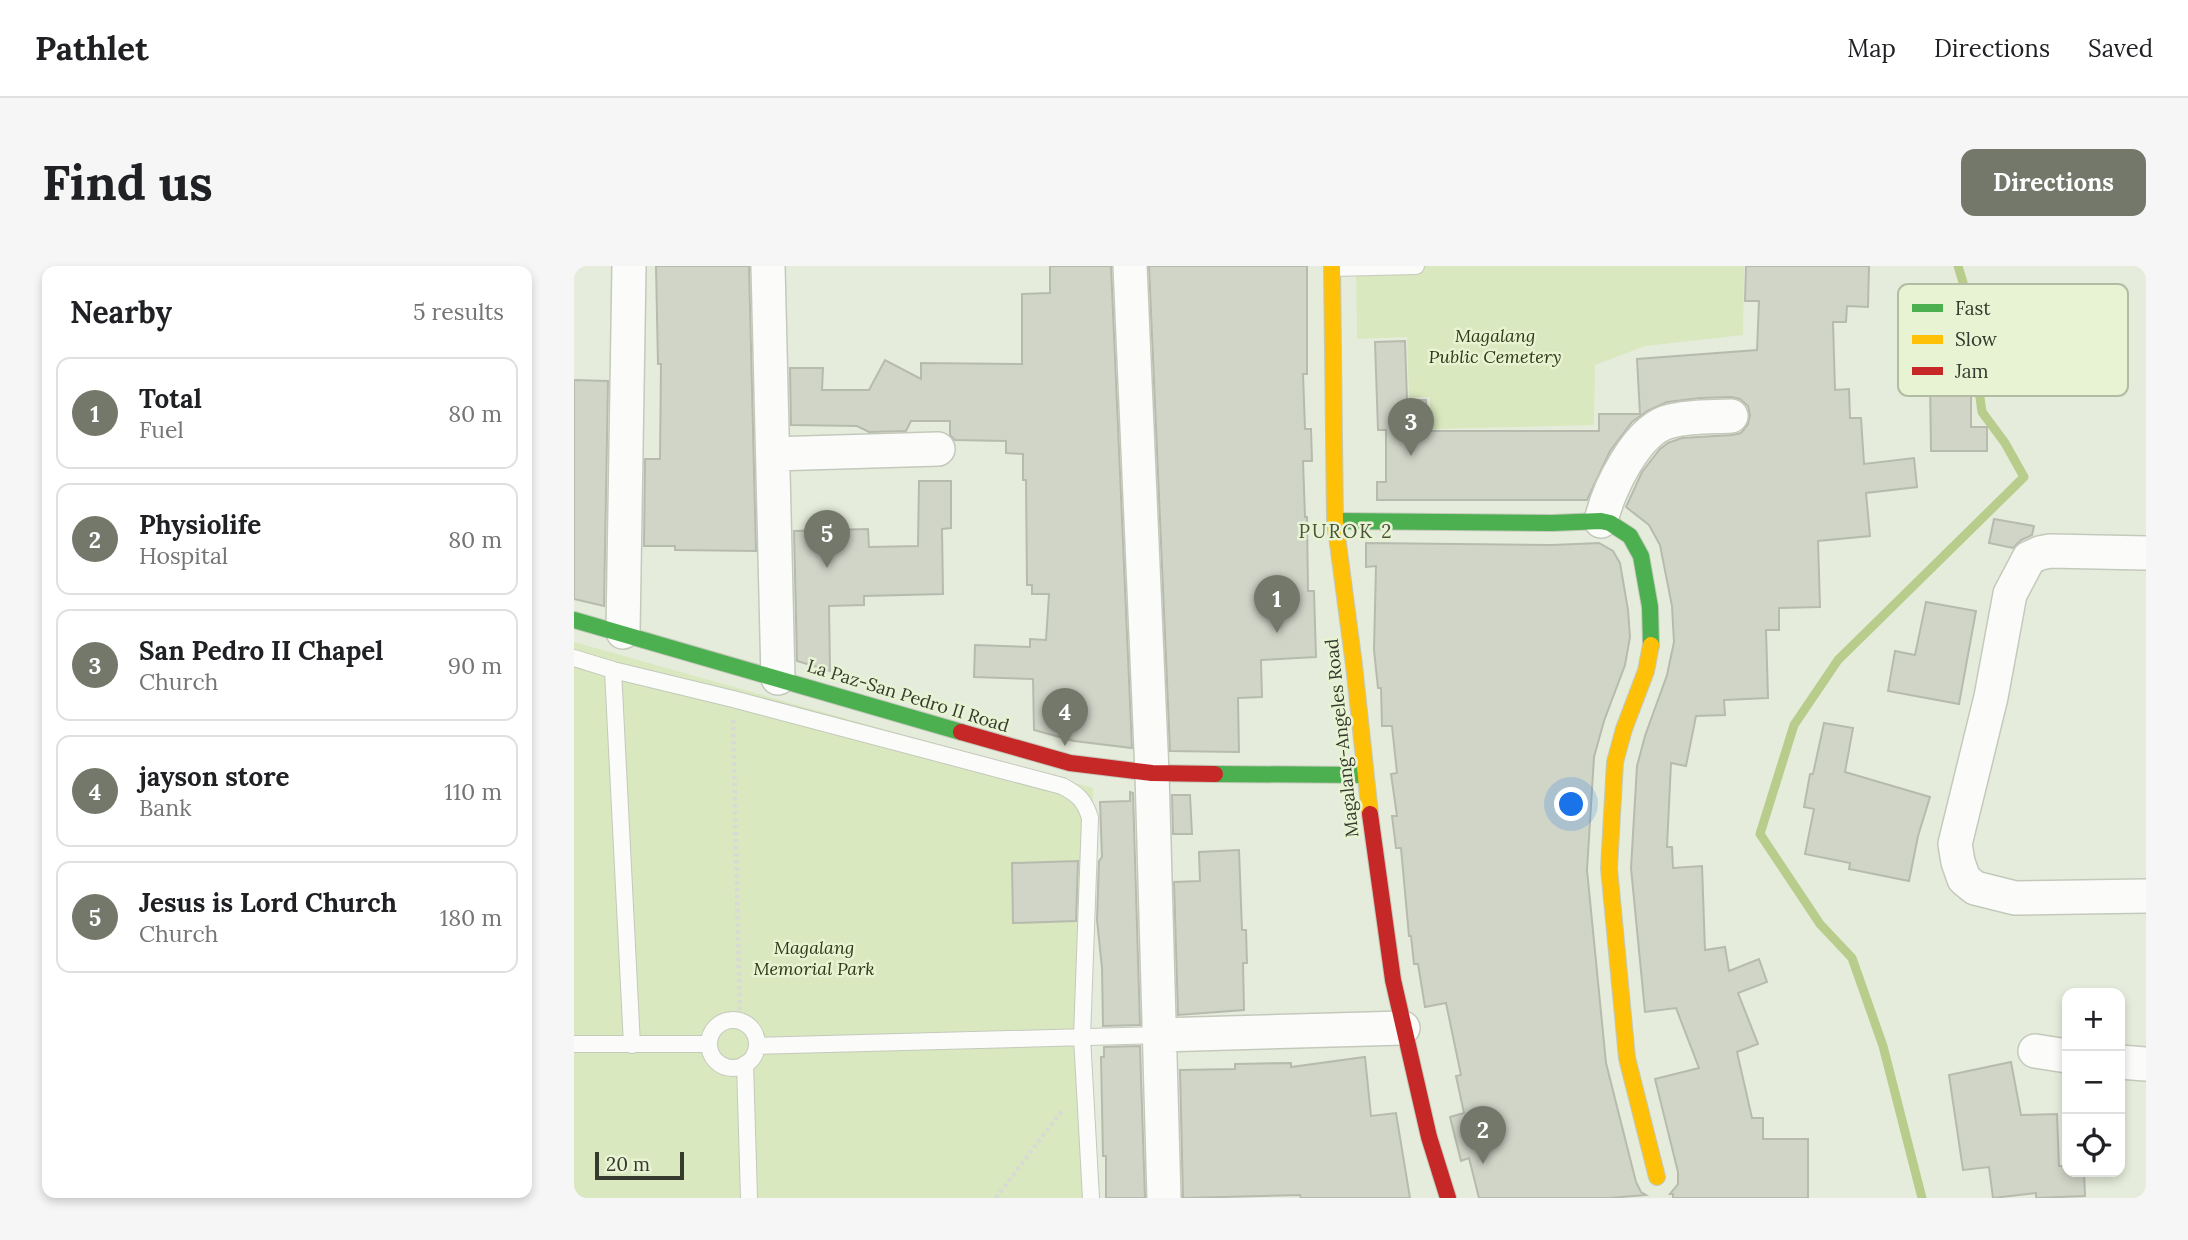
<!DOCTYPE html>
<html lang="en">
<head>
<meta charset="utf-8">
<style>
	:root { --surface:#fff; --page:#f6f6f6; --text:#202124; --muted:#757577; --line:#e0e0e0; --accent:#74786b }
	body { margin:0; font-family:Lora,serif; background:var(--page); color:var(--text) }
	.controls { position:absolute; right:21px; bottom:21px; display:grid; overflow:hidden; border-radius:14px; box-shadow:0 4px 10px #0003 }
	.controls button { width:63px; height:63px; display:grid; place-items:center; padding:0; border:0; border-bottom:2px solid var(--line); background:var(--surface); color:var(--text); font:35px sans-serif }
	.scale { position:absolute; left:21px; bottom:18px; width:89px; box-sizing:border-box; padding-left:7px; border:4px solid #363a2e; border-top:0; font-size:19px; line-height:24px; white-space:nowrap; color:#363a2e; -webkit-text-stroke:5px #e8f3d4; paint-order:stroke }
	.you { position:absolute; left:998px; top:539px; width:24px; height:24px; margin:-18px; border:5px solid #fff; border-radius:50%; background:#1a73e8; box-shadow:0 0 0 10px #1a73e833 }
	.badge { display:grid; place-items:center; width:46px; height:46px; border-radius:50%; background:var(--accent); color:#fff; font-size:23px; font-weight:700 }
	.pin { position:absolute; translate:-50% -58px; filter:drop-shadow(0 2px 4px #0008) }
	.pin::after { content:''; position:absolute; top:37px; width:24px; height:21px; background:inherit; clip-path:polygon(0 0,100% 0,50% 100%) }
	.list { margin:0; padding:0; list-style:none }
	h2 { display:flex; justify-content:space-between; align-items:center; height:91px; margin:0; padding:0 28px; font-size:30px }
	h2 small { font-size:23px; font-weight:400; color:var(--muted) }
	.list li { display:grid; grid-template-columns:46px 1fr auto; gap:21px; align-items:center; box-sizing:border-box; height:112px; margin:0 14px 14px; padding:0 14px; border:2px solid var(--line); border-radius:14px }
	.list b { display:block; font-size:26px; white-space:nowrap }
	.list p { margin:0; font-size:23px; white-space:nowrap; color:var(--muted) }
	.list em { font-size:23px; font-style:normal; color:var(--muted) }
	.icon { flex:none; width:38px; height:38px; fill:none; stroke:currentColor; stroke-width:2; stroke-linecap:round; stroke-linejoin:round }
	.map { position:relative; flex:none; width:1572px; height:932px; overflow:hidden; border-radius:14px }
	header { display:flex; align-items:center; gap:42px; box-sizing:border-box; height:98px; padding:0 35px; background:var(--surface); border-bottom:2px solid var(--line) }
	header strong { font-size:33px }
	nav { display:flex; gap:38px; margin-inline-start:auto; font-size:24px }
	.intro { display:flex; align-items:center; justify-content:space-between; box-sizing:border-box; height:168px; padding:0 42px }
	h1 { margin:0; font-size:49px }
	.button { padding:18px 32px; border-radius:14px; background:var(--accent); color:#fff; font-size:24px; font-weight:700 }
	main { display:flex; gap:42px; padding:0 42px }
	aside { flex:1; background:var(--surface); border-radius:14px; box-shadow:0 4px 10px #0003 }
	.map>svg:first-child { display:block }
	.green { fill:#d9e8be }
	.lines { fill:none; stroke-linecap:round; stroke-linejoin:round }
	.stream { stroke:#b8cd8c; stroke-width:9 }
	.building { fill:#d1d5c8; stroke:#b6bbae; stroke-width:2 }
	.lane-casing { stroke:#c4c9bc; stroke-width:18 }
	.street-casing { stroke:#c4c9bc; stroke-width:36 }
	.fast-casing { stroke:#c4c9bc; stroke-width:18 }
	.slow-casing { stroke:#c4c9bc; stroke-width:18 }
	.jam-casing { stroke:#c4c9bc; stroke-width:18 }
	.path { stroke:#d8dad5; stroke-width:4.5; stroke-dasharray:3.5 3.5; stroke-linecap:butt }
	.lane { stroke:#fbfcfa; stroke-width:16 }
	.street { stroke:#fbfcfa; stroke-width:33 }
	.fast { stroke:#4caf50; stroke-width:16 }
	.slow { stroke:#ffc107; stroke-width:16 }
	.jam { stroke:#c62828; stroke-width:16 }
	.labels { text-anchor:middle; stroke-width:5; stroke-linejoin:round; paint-order:stroke }
	.park-label { font-size:18px; font-style:italic; fill:#2e3915; stroke:#e8f3d4 }
	.street-label { font-size:18px; fill:#363a2e; stroke:#e8f3d4 }
	.neighbourhood-label { font-size:19px; letter-spacing:2px; fill:#4a5339; stroke:#e8f3d4 }
	.key { fill:#e8f3d4; stroke:#b3bca2; stroke-width:2 }
	.key-label { font-size:19px; fill:#363a2e }
</style>
</head>
<body>
<header>
<strong>Pathlet</strong>
<nav><a>Map</a><a>Directions</a><a>Saved</a></nav>
</header>
<div class="intro"><h1>Find us</h1><a class="button">Directions</a></div>
<main>
<aside>
<h2>Nearby<small>5 results</small></h2>
<ul class="list">
<li><span class="badge">1</span><div><b>Total</b><p>Fuel</p></div><em>80 m</em></li>
<li><span class="badge">2</span><div><b>Physiolife</b><p>Hospital</p></div><em>80 m</em></li>
<li><span class="badge">3</span><div><b>San Pedro II Chapel</b><p>Church</p></div><em>90 m</em></li>
<li><span class="badge">4</span><div><b>jayson store</b><p>Bank</p></div><em>110 m</em></li>
<li><span class="badge">5</span><div><b>Jesus is Lord Church</b><p>Church</p></div><em>180 m</em></li>
</ul>
</aside>
<div class="map">
<svg width="1572" height="932" viewBox="0 0 1572 932">
	<rect width="100%" height="100%" fill="#e6ecdb"/>
	<!-- green -->
	<path class="green" d="M782,0H1170L1169,69L1071,80L1021,99L1020,159L858,163L856,131L835,132L833,71L783,73Z
		M0,376L519,522L517,770L522,932H0Z"/>
	<g class="lines">
		<!-- stream -->
		<path class="stream" d="M1348,932L1309,780L1278,692L1246,658L1186,568L1220,459L1264,394L1450,211L1431,177L1408,146L1391,23L1384,0"/>
	</g>
	<!-- building -->
	<path class="building" d="M82,0H175L182,285L101,284V280H70L71,193H86L87,98H84Z
		M476,0H537L558,482L500,475L460,464L459,413L400,411L401,379L456,381V373L472,374L475,328H458V319H453L452,214H449V188L432,187V175L381,174L376,169V155H337L332,165L295,166L283,160L217,159L216,102H249L248,124H295L311,94L347,113V97L448,98V28L476,27Z
		M575,0H733V108H729L731,163H737L738,195H729L731,251H733L734,325H740L742,391L687,394L688,431L664,432L665,486L596,485Z
		M1172,0H1295L1294,41L1273,40L1272,56H1259L1261,124L1275,123L1276,152H1287L1290,198L1340,192L1343,221L1292,227L1296,270L1244,275L1246,341L1205,342V364H1192L1194,432L1150,434L1151,449L1122,450L1112,500L1097,497L1093,581H1098L1099,602L1128,600L1131,684L1151,681L1155,705L1185,693L1193,716L1164,727L1184,778L1163,786L1178,852H1189V873H1234V932H1099V928H1096L1104,918V906L1081,813L1125,802L1102,742L1071,746L1057,602L1063,500L1071,470L1093,409L1100,376L1098,340L1086,279L1075,259L1052,241L1068,206L1086,183L1094,177L1108,172L1158,169L1167,167L1174,158L1176,149L1174,140L1166,133L1157,131L1126,132L1093,136L1073,145L1058,156L1036,185L1013,234H803V216H812V164H804L801,76L831,75L833,134H852L853,165H1025V148H1066L1063,93L1183,84L1185,35H1171Z
		M1397,111V161H1413V185H1357L1356,112Z
		M0,114L34,115L30,340L0,333Z
		M345,215H377V262L368,263L369,328L290,330V339L255,340L256,405L223,395L220,265L294,263L295,281L344,280Z
		M1420,253L1460,260L1458,269L1447,274L1439,282L1415,277Z
		M792,277L978,279L1025,277L1039,285L1046,297L1054,344L1056,371L1051,399L1030,455L1020,491L1013,604L1032,797L1062,916L1067,926L1072,929L1035,932H905L895,892L887,895L876,851L890,847L882,810L887,809L872,737L851,741L844,698H840L837,670H835L827,582H822L818,550H823L817,508L823,507L818,460H808L807,422H804L800,384L802,300L792,301Z
		M1352,336L1402,345L1385,438L1314,425L1321,385L1341,389Z
		M1250,457L1279,462L1271,506L1356,531L1344,570L1335,615L1275,603L1276,597L1231,588L1240,543L1230,541L1236,508H1239Z
		M556,526L559,527L566,759L529,760L528,702L523,654L525,595L528,591L526,536L556,535Z
		M598,529H616L618,568H599Z
		M665,584L668,664H672L673,697H669L670,744L604,749L600,616L626,615L625,586Z
		M504,595L502,655L439,657L438,597Z
		M566,780L571,932H532V890H529L527,791H530V781Z
		M791,791L797,850L822,847L836,932H727L726,929L609,932L606,804L661,803V798L717,797V801Z
		M1437,796L1447,849L1483,848L1485,900H1493V906H1510L1511,930L1462,932V927L1419,932L1415,901L1389,904L1375,809Z"/>
	<g class="lines">
		<defs>
			<path id="lane" d="M758,2L842,0
				M0,392L39,404L159,433L488,520C504,528 511,535 516,552L508,771L517,932
				M39,404L58,779
				M135 778a24 24 0 1 1 48 0a24 24 0 1 1-48 0Z
				M0,778H135
				M183,780L586,769
				M171,798L175,932"/>
			<path id="street" d="M194,0L204,412
				M556,0L578,507L590,932
				M199,188L364,183
				M1027,255C1034,224 1063,162 1097,155C1116,150 1138,151 1157,150
				M1572,287L1476,285L1466,287L1455,292L1436,328L1417,431L1381,578L1384,596L1390,613L1401,622L1441,632L1572,630
				M49,366L55,0
				M586,769L829,762
				M1461,785L1493,790
				M1546,796L1572,798"/>
			<path id="fast" d="M761,255L978,257L1027,255L1036,257L1056,270L1067,290L1076,341L1077,379
				M0,354L387,466
				M641,508L790,509"/>
			<path id="slow" d="M758,0L761,255L780,399L796,548
				M1077,379L1072,405L1050,463L1041,496L1035,602L1053,792L1083,911"/>
			<path id="jam" d="M387,466L496,497L578,507L641,508
				M796,548L819,714L855,871L874,932"/>
		</defs>
		<!-- lane casing -->
		<use href="#lane" class="lane-casing"/>
		<!-- street casing -->
		<use href="#street" class="street-casing"/>
		<!-- fast casing -->
		<use href="#fast" class="fast-casing"/>
		<!-- slow casing -->
		<use href="#slow" class="slow-casing"/>
		<!-- jam casing -->
		<use href="#jam" class="jam-casing"/>
		<!-- path -->
		<path class="path" d="M159,454L166,754
			M422,932L489,843"/>
		<!-- lane -->
		<use href="#lane" class="lane"/>
		<!-- street -->
		<use href="#street" class="street"/>
		<!-- fast -->
		<use href="#fast" class="fast"/>
		<!-- slow -->
		<use href="#slow" class="slow"/>
		<!-- jam -->
		<use href="#jam" class="jam"/>
	</g>
	<g class="labels">
		<!-- park labels -->
		<g class="park-label">
			<text x="921" y="76">Magalang<tspan x="921" dy="21">Public Cemetery</tspan></text>
			<text x="240" y="688">Magalang<tspan x="240" dy="21">Memorial Park</tspan></text>
		</g>
		<!-- street labels -->
		<g class="street-label">
			<text transform="translate(334 430) rotate(17)" y="6">La Paz-San Pedro II Road</text>
			<text transform="translate(768 472) rotate(-96)" y="6">Magalang-Angeles Road</text>
		</g>
		<!-- neighbourhood labels -->
		<g class="neighbourhood-label">
			<text x="772" y="272">PUROK 2</text>
		</g>
	</g>
	<!-- legend -->
	<rect x="1324" y="18" width="230" height="112" rx="10" class="key"/>
	<rect x="1338" y="38" width="31" height="8" fill="#4caf50"/>
	<rect x="1338" y="69" width="31" height="9" fill="#ffc107"/>
	<rect x="1338" y="101" width="31" height="8" fill="#c62828"/>
	<g class="key-label">
		<text x="1381" y="49">Fast</text>
		<text x="1381" y="80">Slow</text>
		<text x="1381" y="112">Jam</text>
	</g>
</svg>
<div class="controls">
<button>+</button>
<button>−</button>
<button><svg class="icon" aria-label="locate" viewBox="0 0 24 24"><circle cx="12" cy="12" r="6"/><path d="M12 2v4M12 18v4M2 12h4M18 12h4"/></svg></button>
</div>
<div class="scale">20 m</div>
<div class="you"></div>
<div class="pin badge" style="left:703px;top:367px">1</div>
<div class="pin badge" style="left:909px;top:898px">2</div>
<div class="pin badge" style="left:837px;top:190px">3</div>
<div class="pin badge" style="left:491px;top:480px">4</div>
<div class="pin badge" style="left:253px;top:302px">5</div>
</div>
</main>
</body>
</html>
